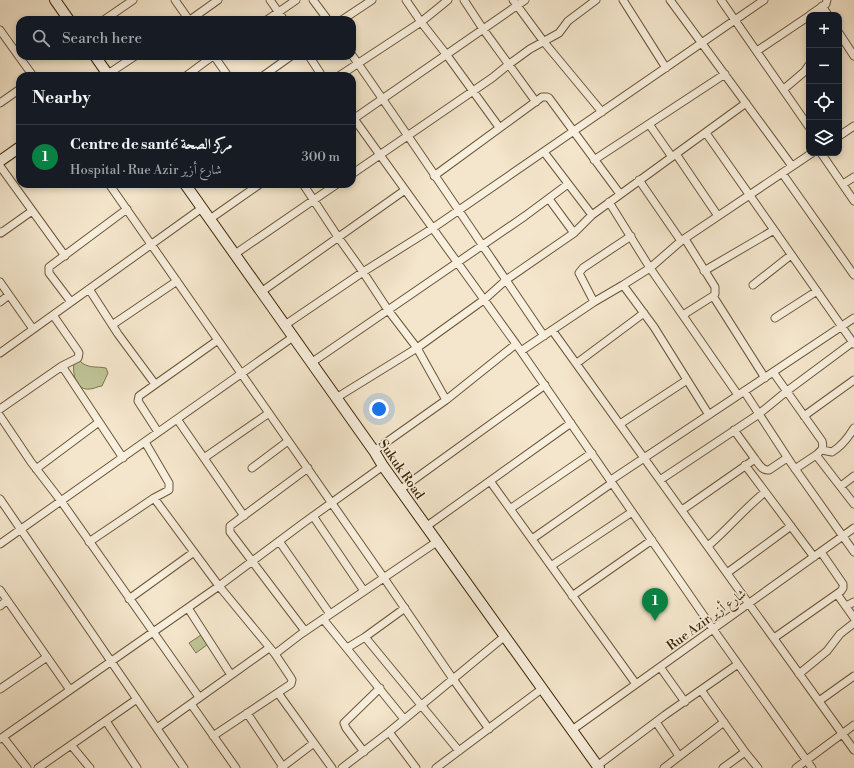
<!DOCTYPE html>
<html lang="en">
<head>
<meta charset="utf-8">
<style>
	:root { --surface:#171b24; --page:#20242c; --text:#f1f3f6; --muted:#9ea1a6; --line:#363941; --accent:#0b8043 }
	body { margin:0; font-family:"Libre Bodoni",Amiri,serif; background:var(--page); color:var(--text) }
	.controls { position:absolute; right:12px; top:12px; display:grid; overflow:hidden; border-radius:8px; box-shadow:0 2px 6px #0003 }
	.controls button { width:36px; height:36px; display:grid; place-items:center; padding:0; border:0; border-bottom:1px solid var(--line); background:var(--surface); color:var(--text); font:20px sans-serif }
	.you { position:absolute; left:379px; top:409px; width:14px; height:14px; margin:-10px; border:3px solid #fff; border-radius:50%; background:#1a73e8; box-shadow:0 0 0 6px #1a73e833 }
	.badge { display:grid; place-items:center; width:26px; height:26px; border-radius:50%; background:var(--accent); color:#fff; font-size:13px; font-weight:700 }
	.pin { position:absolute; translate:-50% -33px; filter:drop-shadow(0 1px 2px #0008) }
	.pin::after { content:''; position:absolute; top:21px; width:14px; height:12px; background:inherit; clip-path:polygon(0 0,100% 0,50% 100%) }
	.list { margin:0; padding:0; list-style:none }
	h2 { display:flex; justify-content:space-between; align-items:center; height:52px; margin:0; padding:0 16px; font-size:17px }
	h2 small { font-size:13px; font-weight:400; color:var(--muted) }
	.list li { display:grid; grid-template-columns:26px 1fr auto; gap:12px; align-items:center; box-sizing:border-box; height:64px; padding:0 16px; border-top:1px solid var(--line) }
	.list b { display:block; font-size:15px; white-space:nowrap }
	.list p { margin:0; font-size:13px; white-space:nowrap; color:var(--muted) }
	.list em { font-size:13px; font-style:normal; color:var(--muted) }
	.icon { flex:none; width:22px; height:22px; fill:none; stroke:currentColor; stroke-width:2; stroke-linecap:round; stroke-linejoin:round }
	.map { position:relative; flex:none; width:854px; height:768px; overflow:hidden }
	.search { position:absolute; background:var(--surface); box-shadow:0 2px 6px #0003; left:16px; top:16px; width:340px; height:44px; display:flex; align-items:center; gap:10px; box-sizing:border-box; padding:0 14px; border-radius:12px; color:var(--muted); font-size:15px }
	.panel { position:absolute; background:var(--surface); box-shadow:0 2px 6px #0003; left:16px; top:72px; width:340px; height:116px; border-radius:12px }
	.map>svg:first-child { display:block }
	.green { fill:#bec496; stroke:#7e764d }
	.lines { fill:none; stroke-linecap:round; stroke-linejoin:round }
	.street-casing { stroke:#6b5736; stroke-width:9 }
	.secondary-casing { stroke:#3d2704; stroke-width:12 }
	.street { stroke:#f8efde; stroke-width:7 }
	.secondary { stroke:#f8efde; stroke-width:10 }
	.labels { text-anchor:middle; stroke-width:3.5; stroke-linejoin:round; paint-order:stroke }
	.street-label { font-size:13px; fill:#3d2704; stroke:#f8efde }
</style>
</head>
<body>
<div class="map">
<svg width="854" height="768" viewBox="0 0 854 768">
	<rect width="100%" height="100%" fill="#f4e6cc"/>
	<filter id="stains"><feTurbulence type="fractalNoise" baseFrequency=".005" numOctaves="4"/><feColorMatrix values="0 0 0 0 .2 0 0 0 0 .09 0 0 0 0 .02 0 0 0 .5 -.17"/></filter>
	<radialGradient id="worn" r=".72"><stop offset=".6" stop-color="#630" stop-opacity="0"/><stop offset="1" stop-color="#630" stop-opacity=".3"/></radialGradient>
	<!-- green -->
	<path class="green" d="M79,360C87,369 95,366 106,368L108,373L102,386C98,386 94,389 90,389C76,391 72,373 74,363Z
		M201,635L208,644L196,653L189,643Z"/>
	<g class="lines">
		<defs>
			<path id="street" d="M175,0L189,20
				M270,0L284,20
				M313,0L328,20
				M406,0L421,22L446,54L499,127
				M464,0L483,29L536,102
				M513,0L544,42L602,112
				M623,0L666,68
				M670,0L792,166
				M721,0L809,127
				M822,6L828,15
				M810,15L826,4L827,0
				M104,20L133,0
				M190,20L218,0
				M267,20L296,0
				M342,20L372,0
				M0,30L33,76
				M839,33L854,56
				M757,51L809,16
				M352,55C417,148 480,242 544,336
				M214,56L228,76
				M309,56L322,76
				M108,74L135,56
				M186,76L213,56
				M263,76L291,56
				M339,76L421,22L448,0
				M784,89L804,72L809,65
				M0,103L20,89
				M352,116L516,344
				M352,120L525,0
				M649,124L672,157
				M706,133L854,344
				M839,136L854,126
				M544,152L592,215
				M821,153L854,201
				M676,154L718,216
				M594,160L725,74
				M0,166L65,256
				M782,173L854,275
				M352,174L492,78L508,65L530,49L559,33L568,21L596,0
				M434,176L542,97H547L549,98L620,194
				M639,180L681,241
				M109,184L384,578L453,679L489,729
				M303,184L338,237L363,272L388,310L417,348L446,400
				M843,184L854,177
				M549,199L574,233
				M609,202L650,268L738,395
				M210,219L260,184
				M0,232L1,233L32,211
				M235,254L337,184
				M704,271L774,230
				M0,282L33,329
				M623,285L654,327L709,415
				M753,285L791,255
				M89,289L118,334L155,384
				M261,292L405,190
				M713,296L765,378
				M0,302L9,295
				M71,302L49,273V267L127,209
				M594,302L579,273L583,268L631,236
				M683,315L713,296L715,294V287L685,239
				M775,318L817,291
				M112,325L177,281
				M285,325L363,272L433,228L764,0
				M552,330L854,750
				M521,351L594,302L623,285L650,268L681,241L812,153
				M0,353L202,208
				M311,363L525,216L568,184
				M577,363L644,313
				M62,366L123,458
				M773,372L822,441C824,448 822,450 816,455L854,504
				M744,391L791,463L854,552
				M336,398L417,348L485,299L506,280L574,233L592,215L746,103
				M0,409L62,366L78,358L79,353L78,351L53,315
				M0,416L31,462L61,501L199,697
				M804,416L854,380
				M177,419L244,516
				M620,424L687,380
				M158,432L138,401L139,396L218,340
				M822,450L832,452C842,446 848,438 854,428
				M374,451L446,400L516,344L713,629L812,768
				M204,458L269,413
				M755,459C759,464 762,471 769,470L787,458
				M745,465L814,557
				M252,468L288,441
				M36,469L99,422
				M795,469L816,455
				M611,480L854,318
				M660,480L759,414L787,391L853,342
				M490,481L636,684
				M841,486L854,476
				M401,489L545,385
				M154,498L219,586L275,654L301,634L438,541
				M0,499L184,768
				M510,509L592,453
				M682,510L755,459L734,430
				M313,516L364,591
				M427,526L571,423
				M532,539L612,483
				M279,541L330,614
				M89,542L154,498L169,490V483L145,442
				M0,544L293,337
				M708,546C728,529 744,509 765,492
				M551,566L632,512
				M727,573L791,526
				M0,590L70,690
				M837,594L854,618
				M572,596L652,540
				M129,599L194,552
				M0,606L7,600
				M846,606L854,602
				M188,608L231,675
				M323,619L404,719
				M305,631L230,532V526L308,468
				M365,637L459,751
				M774,638L841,591L843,588V584L821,552
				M347,648L365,637L405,608
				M660,667L685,702
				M799,674L827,651L840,634L854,623
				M0,689L47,657
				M701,690L745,752
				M278,693L332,768
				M819,701L854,676
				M191,704L236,768
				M247,713L283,767
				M106,721L137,768
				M656,722L679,756
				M157,728L269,648
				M572,730L854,528
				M389,732L416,768
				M213,736L291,684L292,680L291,678L275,654
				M3,737L27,768
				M0,739L219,586L302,524L383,466
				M71,745L90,768
				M364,752L346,728L344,723L380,688
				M597,766L665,715L738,664
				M38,768L137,699
				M281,768L314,743
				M342,768L389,732L505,636
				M436,768L543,688
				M664,768L724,722
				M723,768L745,752L758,768
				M796,768L854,725"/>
			<path id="secondary" d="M55,0L69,20
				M95,56L109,76
				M0,161L20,147
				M185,184L374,451L383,466L599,768"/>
		</defs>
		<!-- street casing -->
		<use href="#street" class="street-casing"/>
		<!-- secondary casing -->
		<use href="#secondary" class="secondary-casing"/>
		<!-- street -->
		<use href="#street" class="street"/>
		<!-- secondary -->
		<use href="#secondary" class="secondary"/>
	</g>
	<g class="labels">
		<!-- street labels -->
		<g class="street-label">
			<text transform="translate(402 469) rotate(55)" y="5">Sukuk Road</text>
			<text transform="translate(706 619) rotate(-36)" y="5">Rue Azir شارع أزير</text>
		</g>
	</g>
	<rect width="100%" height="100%" filter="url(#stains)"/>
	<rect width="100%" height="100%" fill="url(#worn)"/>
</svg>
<div class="controls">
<button>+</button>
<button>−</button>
<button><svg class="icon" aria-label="locate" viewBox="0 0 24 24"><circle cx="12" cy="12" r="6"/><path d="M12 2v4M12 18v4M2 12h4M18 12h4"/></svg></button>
<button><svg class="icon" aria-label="layers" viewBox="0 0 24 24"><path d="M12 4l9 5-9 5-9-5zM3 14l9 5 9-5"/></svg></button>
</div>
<div class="you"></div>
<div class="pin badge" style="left:655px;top:621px">1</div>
<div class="search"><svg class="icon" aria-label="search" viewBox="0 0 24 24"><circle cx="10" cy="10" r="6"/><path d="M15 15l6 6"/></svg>Search here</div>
<section class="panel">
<h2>Nearby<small></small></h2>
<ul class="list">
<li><span class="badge">1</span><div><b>Centre de santé مركز الصحة</b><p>Hospital · Rue Azir شارع أزير</p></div><em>300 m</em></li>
</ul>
</section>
</div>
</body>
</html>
